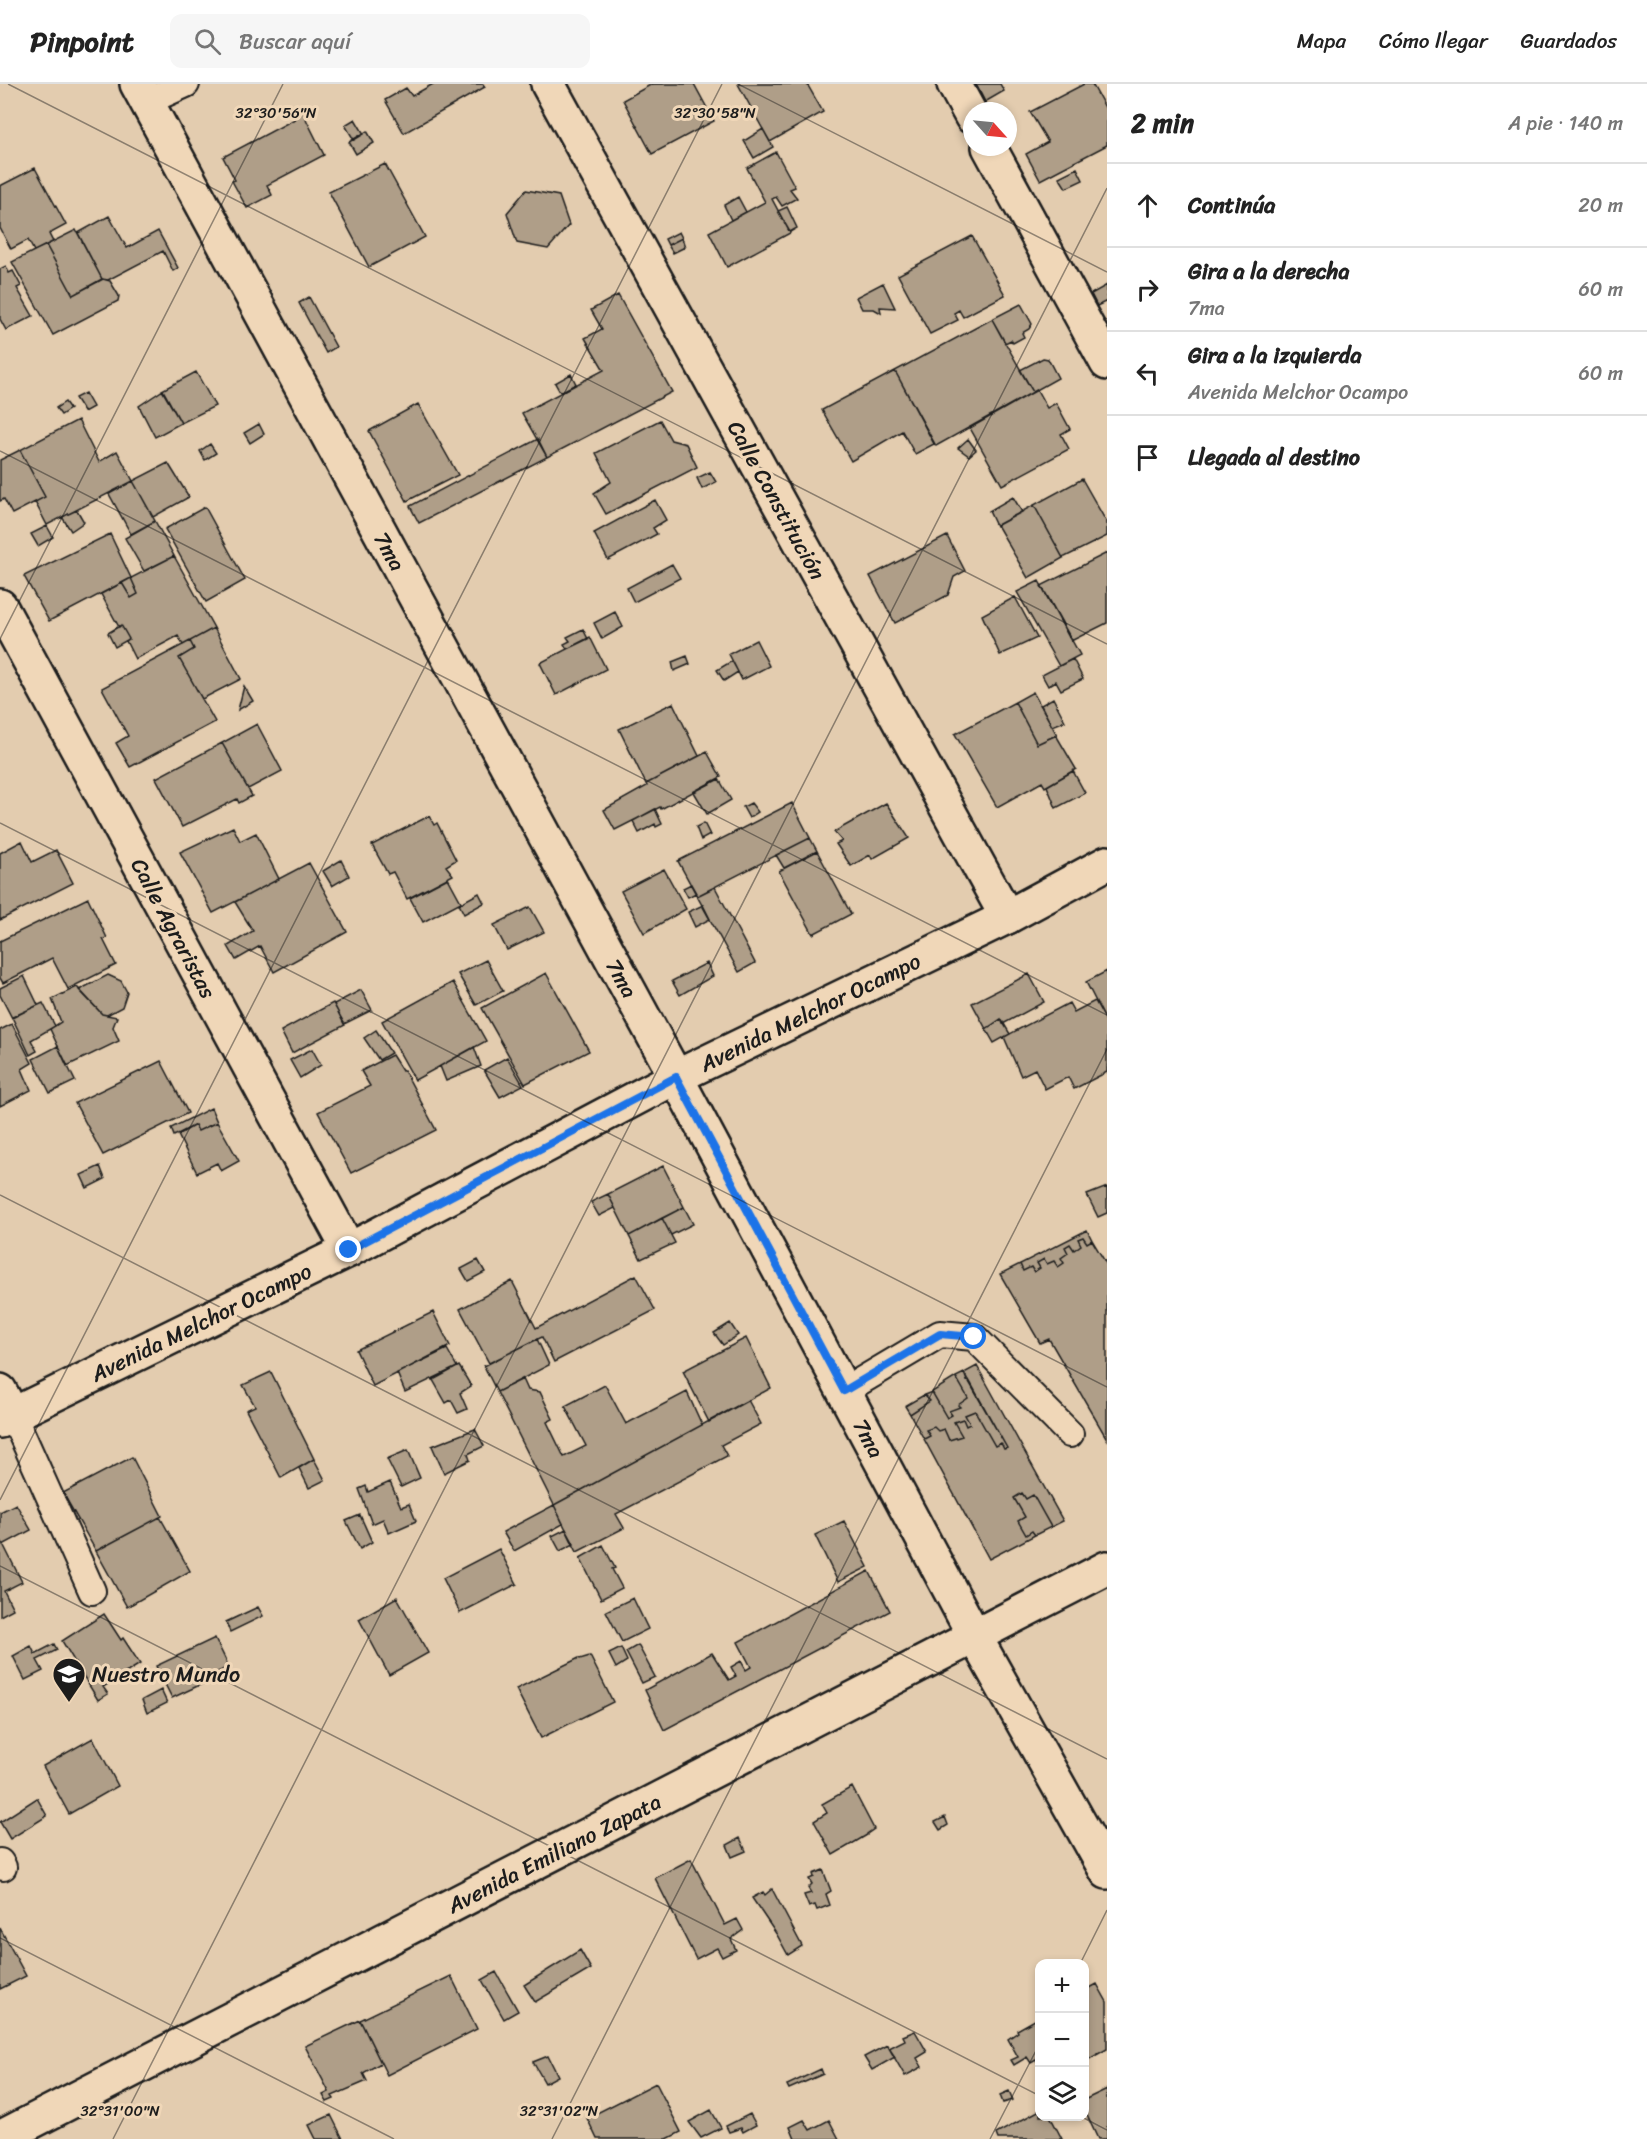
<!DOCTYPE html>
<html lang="es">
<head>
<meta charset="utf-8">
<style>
	:root { --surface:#fff; --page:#f6f6f6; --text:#222; --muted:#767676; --line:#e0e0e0 }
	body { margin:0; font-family:Sriracha,sans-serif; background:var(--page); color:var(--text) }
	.controls { position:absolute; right:18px; bottom:18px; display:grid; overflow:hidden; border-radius:12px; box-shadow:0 3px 9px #0003 }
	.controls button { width:54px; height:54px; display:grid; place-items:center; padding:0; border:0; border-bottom:2px solid var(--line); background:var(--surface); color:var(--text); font:30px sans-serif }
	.compass { position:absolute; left:963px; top:18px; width:54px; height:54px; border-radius:50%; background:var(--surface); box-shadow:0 3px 9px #0003; rotate:117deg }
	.stop { position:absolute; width:18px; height:18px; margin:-14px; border:4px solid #1a73e8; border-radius:50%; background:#fff }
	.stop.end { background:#1a73e8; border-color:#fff; box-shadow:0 2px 6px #0008 }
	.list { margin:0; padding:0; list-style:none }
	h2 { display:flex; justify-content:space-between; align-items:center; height:78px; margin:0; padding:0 24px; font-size:26px }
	h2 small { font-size:20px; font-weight:400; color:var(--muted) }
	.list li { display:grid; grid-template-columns:39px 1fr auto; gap:18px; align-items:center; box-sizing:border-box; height:84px; padding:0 24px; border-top:2px solid var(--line) }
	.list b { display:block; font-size:22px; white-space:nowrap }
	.list p { margin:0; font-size:20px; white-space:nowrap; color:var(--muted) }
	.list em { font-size:20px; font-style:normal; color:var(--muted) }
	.icon { flex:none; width:33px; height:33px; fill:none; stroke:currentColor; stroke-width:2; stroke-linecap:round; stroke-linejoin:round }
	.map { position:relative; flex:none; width:1107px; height:2055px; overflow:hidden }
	header { display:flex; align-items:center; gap:36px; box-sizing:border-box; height:84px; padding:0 30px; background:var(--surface); border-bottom:2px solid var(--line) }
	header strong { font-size:28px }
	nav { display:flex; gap:33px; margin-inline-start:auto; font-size:21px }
	.search { width:420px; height:54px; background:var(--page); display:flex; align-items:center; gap:15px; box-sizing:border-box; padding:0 21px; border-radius:12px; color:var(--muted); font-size:22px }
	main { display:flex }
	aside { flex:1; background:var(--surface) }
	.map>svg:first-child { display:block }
	.building { fill:#af9e88; stroke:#1c1c1c; stroke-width:1.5 }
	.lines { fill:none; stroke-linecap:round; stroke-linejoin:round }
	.lane-casing { stroke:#1c1c1c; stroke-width:30 }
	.street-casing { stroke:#1c1c1c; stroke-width:38 }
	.secondary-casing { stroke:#1c1c1c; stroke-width:38 }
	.lane { stroke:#f0d7b8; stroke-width:26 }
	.street { stroke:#f0d7b8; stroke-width:33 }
	.secondary { stroke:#f0d7b8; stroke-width:33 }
	.route { stroke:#1a73e8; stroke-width:8 }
	.ticks { fill:none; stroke:#1c1c1c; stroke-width:1.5; stroke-opacity:0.45 }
	.labels { text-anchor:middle; stroke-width:6; stroke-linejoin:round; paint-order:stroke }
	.street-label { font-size:22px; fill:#1c1c1c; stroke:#f0d7b8 }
	.poi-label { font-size:22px; fill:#1c1c1c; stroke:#f0d7b8; text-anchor:start }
	.ticks-label { font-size:15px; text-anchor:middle; fill:#1c1c1c; stroke:#f0d7b8; stroke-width:6; stroke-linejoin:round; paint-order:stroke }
</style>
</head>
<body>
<header>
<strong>Pinpoint</strong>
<div class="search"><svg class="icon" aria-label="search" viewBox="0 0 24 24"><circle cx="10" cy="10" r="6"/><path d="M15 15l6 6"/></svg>Buscar aquí</div>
<nav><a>Mapa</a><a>Cómo llegar</a><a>Guardados</a></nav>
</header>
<main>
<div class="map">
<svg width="1107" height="2055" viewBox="0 0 1107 2055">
	<rect width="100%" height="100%" fill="#e3ccaf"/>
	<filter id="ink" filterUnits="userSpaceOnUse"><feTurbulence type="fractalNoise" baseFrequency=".0167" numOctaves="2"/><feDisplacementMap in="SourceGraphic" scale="12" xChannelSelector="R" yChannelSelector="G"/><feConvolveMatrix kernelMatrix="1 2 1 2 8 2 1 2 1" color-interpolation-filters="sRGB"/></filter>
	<g filter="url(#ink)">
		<!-- building -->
		<path class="building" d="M433,0H483L485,3L404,49L385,16L406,4L412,12Z
			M652,0H694L714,37L652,70L623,16Z
			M738,0H807L823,28L770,58Z
			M976,0H1000L1004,7L985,18Z
			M1084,0H1092L1107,27V61L1040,96L1026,70L1048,58L1030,28Z
			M304,25L308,32L305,33L324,71L267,101L272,111L247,124L232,97L235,96L223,73L295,35L293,31Z
			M355,35L364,50L354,56L345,41Z
			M763,45L773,63L754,74L744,57Z
			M367,47L374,59L356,70L349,58Z
			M776,68L795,103L790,105L797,114L782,122L776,113L772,115L790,149L727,183L709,148L765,118L747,84Z
			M385,80L425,153L369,183L329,108Z
			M35,84L66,141L49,150L53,158L34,167L28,156L11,165L0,144V102Z
			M1077,84L1083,96L1066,104L1059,93Z
			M526,106L559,112L569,141L548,165L517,159L507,129Z
			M738,113L746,128L731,136L724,121Z
			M787,123L797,144L790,148L778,127Z
			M109,132L127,164L158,147L178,184L173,187L163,167L108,196L102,195L78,149Z
			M76,146L102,195L73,211L46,161Z
			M679,148L682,154L668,161L665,155Z
			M972,152L1005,211L963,233L959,226L954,229L958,236L930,250L898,191Z
			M682,154L685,163L673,169L668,161Z
			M46,161L73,211L103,195L110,197L119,212L118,217L53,251L12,178Z
			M6,182L9,189L13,187L21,202L17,204L33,232L6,246L0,235V185Z
			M883,199L895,224L880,223L881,229L874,225H862L856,213Z
			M1107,201V217L1097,222L1091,210Z
			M618,211L672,308L547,373L522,329L604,286L585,254L602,245L591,226Z
			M309,213L336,263L326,269L299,219Z
			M1021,220L1032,240L1029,245L1022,249L1024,253L1013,259L1011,256L1005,259L992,235Z
			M992,235L1033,308L936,362L895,287Z
			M1043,274L1048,275L1058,294L1033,308L1020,286Z
			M895,287L934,360L915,370L902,347L851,377L822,326Z
			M196,288L215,322L181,339L162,306Z
			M571,290L576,300L560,308L555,299Z
			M163,306L181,339L155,353L139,322Z
			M1037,306L1047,324L1056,319L1070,345L1061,350L1069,365L1002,401L970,344Z
			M85,309L93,323L84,328L75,314Z
			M65,318L70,325L61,331L56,324Z
			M418,320L458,391L407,417L369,347Z
			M78,336L99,378L117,367L133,397L47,441L35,418L45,413L20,366Z
			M660,336L671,356L686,360L697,383L606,430L594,409L611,398L596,369Z
			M259,340L264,350L250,359L244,349Z
			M538,355L547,373L419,439L410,422Z
			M968,355L976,366L969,372L958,364Z
			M210,360L216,369L205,376L200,367Z
			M20,366L45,413L12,430L4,415L0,417V376Z
			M168,379L189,413L153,433L133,397Z
			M710,388L716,398L702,405L697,394Z
			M1082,395L1107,439V452L1063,474L1034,421Z
			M133,397L155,437L131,450L109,410Z
			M1013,413L1022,428L996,442L989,427Z
			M655,416L666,436L653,444L657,450L608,476L594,449Z
			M1034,421L1063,474L1028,494L997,441Z
			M205,423L245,496L206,518L165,445Z
			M77,426L84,438L71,447L62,433Z
			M155,437L174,472L144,487L125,454Z
			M47,442L53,453L38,462L31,450Z
			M110,450L131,494L49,537L24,492Z
			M947,452L965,487L954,493L948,511L895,539L870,492Z
			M1107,469V539L1071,557L1041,502Z
			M174,472L214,544L183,561L178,552L135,575L126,557L129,555L121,541L119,543L101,510L122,499L131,514L138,510L131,494Z
			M672,480L680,494L634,518L627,504Z
			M131,494L138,510L131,514L122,499Z
			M1039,497L1080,571L1059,582L1017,508Z
			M1015,513L1037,554L1000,571L982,531Z
			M615,528L623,543L602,555L594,539Z
			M121,541L129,555L115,563L108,549Z
			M214,544L241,595L202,615L179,574L194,565L190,557Z
			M583,545L588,555L567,565L564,560L570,557L567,553Z
			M590,553L606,585L556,611L540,579Z
			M756,556L769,582L742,596L729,570Z
			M190,557L194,565L179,574L215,638L130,683L116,659L128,652L102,604Z
			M687,572L690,580L674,587L672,578Z
			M1073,575L1083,595L1061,606L1056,597L1048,602L1042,591Z
			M732,577L738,588L724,597L717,586Z
			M244,602L253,617L238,626Z
			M1033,608L1057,651L1037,660L1015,618Z
			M1053,614L1065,637L1052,642L1041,621Z
			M1015,618L1037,660L1056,651L1076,685L1045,703L1042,698L997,723L955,650Z
			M673,619L699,672L646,700L619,645Z
			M257,640L282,687L248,705L222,659Z
			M222,659L252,712L239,719L237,715L182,743L156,694Z
			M707,668L721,693L661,725L660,723L615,746L604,726L647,702L646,700Z
			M1073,687L1085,709L1056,724L1047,702Z
			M719,695L731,716L707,730L694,708Z
			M751,719L758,728L749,734L743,723Z
			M792,719L810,754L697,812L678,777Z
			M886,719L909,754L872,775L870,771L851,782L836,760L842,757L834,748Z
			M655,725L662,740L656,743L655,740L639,749L633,737Z
			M429,732L434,741L437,739L456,776L446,782L453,791L407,815L393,788L388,790L372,761Z
			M704,739L710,751L701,756L696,743Z
			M233,743L240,757L256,749L279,795L213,829L180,768Z
			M810,754L817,767L784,784L776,771Z
			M22,757L32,778L56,766L73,799L0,836V769Z
			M817,767L851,830L813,850L779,787Z
			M341,776L349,792L332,802L323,787Z
			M309,779L347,848L274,888L260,862L236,876L228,862L253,847L235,818Z
			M664,785L686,825L644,849L621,807Z
			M448,794L461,818L423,838L410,814Z
			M691,800L696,809L688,813L683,804Z
			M715,803L755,879L739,888L697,812Z
			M479,809L484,819L464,830L459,820Z
			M88,814L107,854L103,855L116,881L68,905L52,874L3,899L0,894V857Z
			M703,821L710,835L695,843L688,828Z
			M530,823L544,848L507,866L494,841Z
			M486,876L503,907L476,921L458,890Z
			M707,879L713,892L680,911L672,897Z
			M1107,887V939L1086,898Z
			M546,889L589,967L525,1000L482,924Z
			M1029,890L1044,918L1003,940L1001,935L986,945L972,919Z
			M108,891L121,897L127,908L122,923L107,931L102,930L79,906Z
			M24,892L38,921L12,934L0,911V904Z
			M453,898L486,957L415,996L382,937Z
			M77,903L102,930L117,933L113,943L119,957L67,982L50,945L61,938L52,915Z
			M361,906L372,926L344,940L334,920Z
			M1095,917L1107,939V988L1074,1005L1068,993L1045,1005L1035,985L1021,992L1004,953L1069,919L1074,928Z
			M43,919L55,942L31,956L37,967L30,971L12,933Z
			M333,919L345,941L292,969L281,947Z
			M1001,935L1010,950L994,959L986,945Z
			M12,940L32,979L22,985L31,1006L0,1022V946Z
			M376,946L391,969L379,976L364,954Z
			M58,962L75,997L50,1009L33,975Z
			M474,963L481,982L446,997L440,982Z
			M312,965L321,981L300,994L290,976Z
			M392,971L402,987L404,986L436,1046L351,1089L318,1028L370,1002L361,987Z
			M507,973L523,1001L500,1013L484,986Z
			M161,977L188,1029L103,1071L75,1019Z
			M211,1024L217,1038L198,1047L195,1041L174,1052L171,1044Z
			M217,1038L239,1077L221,1087L217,1079L197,1089L178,1051L195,1041L198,1047Z
			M100,1082L105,1095L87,1104L81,1091Z
			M663,1082L684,1123L629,1152L608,1110Z
			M1107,1103V1129L1098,1133L1087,1111Z
			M608,1110L615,1124L599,1132L591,1118Z
			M684,1123L693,1140L671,1151L662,1134Z
			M662,1134L675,1159L641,1175L629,1152Z
			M1087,1146L1092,1156L1087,1159L1083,1153L1078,1155L1081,1161L1074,1166L1070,1160L1065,1163L1068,1169L1061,1174L1064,1179L1058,1183L1054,1177L1047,1180L1044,1175L1037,1179L1040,1184L1034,1188L1031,1183L1023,1187L1020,1180Z
			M1083,1153L1087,1159L1092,1156L1107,1181V1355L1049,1255L1040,1259L1000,1190L1020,1180L1023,1187L1031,1183L1034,1188L1040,1184L1037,1179L1044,1175L1047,1180L1054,1177L1058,1183L1064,1179L1061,1174L1068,1169L1065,1163L1070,1160L1074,1166L1081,1161L1078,1155Z
			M478,1176L485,1188L468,1197L461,1185Z
			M636,1191L655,1226L554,1278L542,1253L489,1279L460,1225L512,1197L536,1244Z
			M433,1228L450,1262L373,1302L356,1266Z
			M730,1239L738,1251L723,1261L714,1249Z
			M746,1254L771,1304L709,1338L683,1287Z
			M537,1255L549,1281L497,1308L484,1282Z
			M447,1265L457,1283L405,1308L397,1289Z
			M459,1282L471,1302L460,1309L467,1325L458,1329L451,1316L446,1319L433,1296Z
			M977,1282L1063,1437L1051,1443L1033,1411L1026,1415L1022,1409L1014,1414L1025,1433L1018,1437L1026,1451L1032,1447L1035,1451L989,1475L924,1355L930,1352L926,1346L934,1343L938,1347L944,1345L949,1356L962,1352L954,1338L963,1335L966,1342L970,1340L965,1331L975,1327L995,1362L1001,1359L1004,1365L1007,1364L964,1289Z
			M271,1288L314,1375L281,1394L246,1326L255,1322L243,1301Z
			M964,1289L967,1297L969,1296L1007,1364L1004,1365L1001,1359L995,1362L975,1327L965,1331L970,1340L966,1342L963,1335L954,1338L962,1352L949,1356L944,1345L938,1347L934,1343L926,1346L930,1352L924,1355L910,1330L930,1317L924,1311L932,1308L947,1334L952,1331L949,1327L960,1323L958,1321L968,1314L956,1293Z
			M956,1293L968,1314L958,1321L960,1323L949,1327L952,1331L947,1334L932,1308Z
			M523,1295L528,1306L540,1308L553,1335L547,1338L564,1373L586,1362L565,1322L605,1301L626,1340L687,1308L702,1341L554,1421L497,1308Z
			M924,1311L930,1317L910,1330L905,1322Z
			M748,1316L761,1340L721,1361L727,1372L616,1430L624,1444L577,1468L554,1421Z
			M475,1345L484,1362L468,1370L470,1376L444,1389L432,1362Z
			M408,1366L420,1394L401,1403L387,1375Z
			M132,1373L162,1432L96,1467L63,1409Z
			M314,1375L325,1396L309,1404L299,1384Z
			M390,1398L401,1423L409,1420L416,1437L389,1449L383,1435L372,1440L359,1405L366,1402L368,1408Z
			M1022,1409L1026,1415L1033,1411L1051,1443L1035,1451L1032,1447L1026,1451L1018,1437L1025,1433L1014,1414Z
			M16,1420L31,1446L3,1461L0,1454V1428Z
			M554,1421L563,1440L514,1467L503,1448Z
			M360,1431L372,1458L360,1465L346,1437Z
			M160,1433L190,1487L127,1523L96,1467Z
			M844,1437L868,1483L838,1498L815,1451Z
			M566,1445L574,1460L560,1467L552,1452Z
			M0,1454L22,1498L4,1507L13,1525L0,1532Z
			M603,1461L615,1484L612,1485L622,1504L601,1515L580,1474Z
			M499,1465L517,1500L460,1529L443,1494Z
			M869,1487L890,1527L664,1646L645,1606L712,1569L729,1596L736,1592L731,1583L741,1577L746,1586L751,1583L738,1558Z
			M397,1513L428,1569L389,1591L359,1535Z
			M633,1514L648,1545L622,1558L606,1527Z
			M258,1523L263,1532L230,1548L226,1538Z
			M104,1530L121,1556L123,1554L140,1580L103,1603L108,1610L98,1616L62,1557Z
			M215,1554L229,1583L218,1588L219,1592L172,1614L156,1582Z
			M54,1560L57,1566L37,1576L43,1587L25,1596L13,1572L31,1562L35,1570Z
			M638,1561L655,1593L642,1599L626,1568Z
			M621,1564L627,1577L616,1584L609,1570Z
			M590,1572L613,1618L541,1654L516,1605L579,1574L580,1575Z
			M161,1606L167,1619L147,1629L142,1616Z
			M93,1654L118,1702L69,1730L43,1682Z
			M852,1703L874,1745L867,1750V1751L833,1771L814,1737L827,1729L822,1720Z
			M37,1714L47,1732L10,1755L0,1738Z
			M945,1733L948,1741L940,1746L935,1738Z
			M740,1754L746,1767L732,1773L727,1761Z
			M691,1775L725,1841L737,1835L743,1846L731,1855L736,1866L722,1873L717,1864L696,1875L655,1794Z
			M823,1786L831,1807L826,1810L830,1821L817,1826L815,1821L809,1823L804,1811L811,1809L808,1804L812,1800L809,1795L814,1793L813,1790Z
			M772,1805L802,1862L788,1871L777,1851L752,1814L763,1808L765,1811Z
			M0,1844L26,1892L0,1905Z
			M580,1866L591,1885L535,1918L524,1901Z
			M496,1888L518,1927L504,1935L482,1896Z
			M451,1892L477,1945L387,1991L360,1936Z
			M1097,1900L1107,1918V1965L1084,1978V1907Z
			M1040,1933V1981L1036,1976L1031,1979L1027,1973L1014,1981L1011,1976L1018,1973L1008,1955L1018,1948L1017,1946Z
			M360,1936L381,1979L363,1989L367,1997L332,2012L334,2015L327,2018L323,2011L329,2008L305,1962Z
			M915,1947L927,1968L917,1974L922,1983L905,1992L889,1964L905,1956L903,1952Z
			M887,1961L895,1973L872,1986L864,1973Z
			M548,1972L558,1992L545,1999L533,1978Z
			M821,1985L823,1990L789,2005L787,2001Z
			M656,1999L681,2048L667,2055H597L587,2034Z
			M1107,2005V2055H1098L1084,2025V2016Z
			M1009,2007L1013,2016L1003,2019L1000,2011Z
			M711,2026L721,2044L701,2054L689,2038Z
			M1040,2026V2032H1050L1062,2055H998L996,2050Z
			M750,2030L756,2041L743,2048L741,2044L729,2048L726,2042Z
			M331,2031L343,2055H316L309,2041Z
			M804,2036L810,2046L829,2036L839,2055H795L790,2043Z"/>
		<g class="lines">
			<defs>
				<path id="lane" d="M146,18L186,0
					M844,1307L940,1250L974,1253L1070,1350
					M13,1331L92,1507
					M0,1778L3,1783"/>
				<path id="street" d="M137,0L676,993L975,1553L1107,1788
					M548,0L1007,833
					M954,0L972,33
					M989,63L1107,279
					M0,522L349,1166
					M0,1307L13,1331
					M0,2054L1107,1484"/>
				<path id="secondary" d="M0,1337L349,1166L676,993L1007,833L1107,779"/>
			</defs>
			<!-- lane casing -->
			<use href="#lane" class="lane-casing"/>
			<!-- street casing -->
			<use href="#street" class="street-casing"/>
			<!-- secondary casing -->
			<use href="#secondary" class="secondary-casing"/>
			<!-- lane -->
			<use href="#lane" class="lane"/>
			<!-- street -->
			<use href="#street" class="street"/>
			<!-- secondary -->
			<use href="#secondary" class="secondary"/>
		</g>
	</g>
	<g class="lines" filter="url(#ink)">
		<!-- route -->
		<path class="route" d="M349,1166L676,993L844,1307L940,1250L974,1253"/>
	</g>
	<!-- ticks -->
	<path class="ticks" d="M8,0L1107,560M738,0L1107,188M0,367L1107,931M0,555L283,0M0,739L1107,1303M0,1111L1107,1675M0,1416L722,0M0,1482L1040,2012M0,1854L394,2055M1080,1880L1107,1826M1080,2032L1107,2046M113,2055L1107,104M552,2055L1107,965M990,2055L1040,1959"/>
	<!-- icons -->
	<defs>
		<symbol id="school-pin" viewBox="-11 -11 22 30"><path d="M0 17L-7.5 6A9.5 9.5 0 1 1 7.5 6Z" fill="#1c1c1c" stroke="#f0d7b8"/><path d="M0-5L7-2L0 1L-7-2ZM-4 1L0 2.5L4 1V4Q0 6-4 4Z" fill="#fff"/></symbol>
	</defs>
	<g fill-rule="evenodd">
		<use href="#school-pin" x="50" y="1571" width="38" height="52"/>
	</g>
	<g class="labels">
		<!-- street labels -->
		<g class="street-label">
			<text transform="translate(777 416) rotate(61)" y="8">Calle Constitución</text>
			<text transform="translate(390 467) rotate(61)" y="8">7ma</text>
			<text transform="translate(174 844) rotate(62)" y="8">Calle Agraristas</text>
			<text transform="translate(622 894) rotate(61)" y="8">7ma</text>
			<text transform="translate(810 928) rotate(-26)" y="8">Avenida Melchor Ocampo</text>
			<text transform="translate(201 1238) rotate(-26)" y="8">Avenida Melchor Ocampo</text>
			<text transform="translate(869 1354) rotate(62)" y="8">7ma</text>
			<text transform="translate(554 1769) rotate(-27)" y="8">Avenida Emiliano Zapata</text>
		</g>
		<!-- poi labels -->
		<g class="poi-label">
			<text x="92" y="1598">Nuestro Mundo</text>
		</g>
	</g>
	<g class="ticks-label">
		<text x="276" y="34">32°30'56"N</text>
		<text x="715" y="34">32°30'58"N</text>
		<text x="120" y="2032">32°31'00"N</text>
		<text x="559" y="2032">32°31'02"N</text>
	</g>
</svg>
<div class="controls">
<button>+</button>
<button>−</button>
<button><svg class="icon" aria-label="layers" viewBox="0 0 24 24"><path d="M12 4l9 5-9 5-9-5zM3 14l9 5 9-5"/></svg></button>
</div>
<svg class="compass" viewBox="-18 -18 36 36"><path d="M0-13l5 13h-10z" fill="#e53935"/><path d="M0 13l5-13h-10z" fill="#767676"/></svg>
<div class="stop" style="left:974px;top:1253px"></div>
<div class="stop end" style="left:349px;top:1166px"></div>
</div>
<aside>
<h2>2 min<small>A pie · 140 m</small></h2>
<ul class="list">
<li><svg class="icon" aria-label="ahead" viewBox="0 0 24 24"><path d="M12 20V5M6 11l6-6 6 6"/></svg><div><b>Continúa</b></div><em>20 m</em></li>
<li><svg class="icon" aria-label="right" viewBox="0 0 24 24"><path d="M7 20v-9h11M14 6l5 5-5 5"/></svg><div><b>Gira a la derecha</b><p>7ma</p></div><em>60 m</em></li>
<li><svg class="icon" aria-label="left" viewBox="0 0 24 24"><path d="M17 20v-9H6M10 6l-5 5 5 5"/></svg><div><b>Gira a la izquierda</b><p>Avenida Melchor Ocampo</p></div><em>60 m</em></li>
<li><svg class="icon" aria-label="arrive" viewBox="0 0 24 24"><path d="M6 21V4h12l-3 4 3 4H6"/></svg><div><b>Llegada al destino</b></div></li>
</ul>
</aside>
</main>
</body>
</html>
